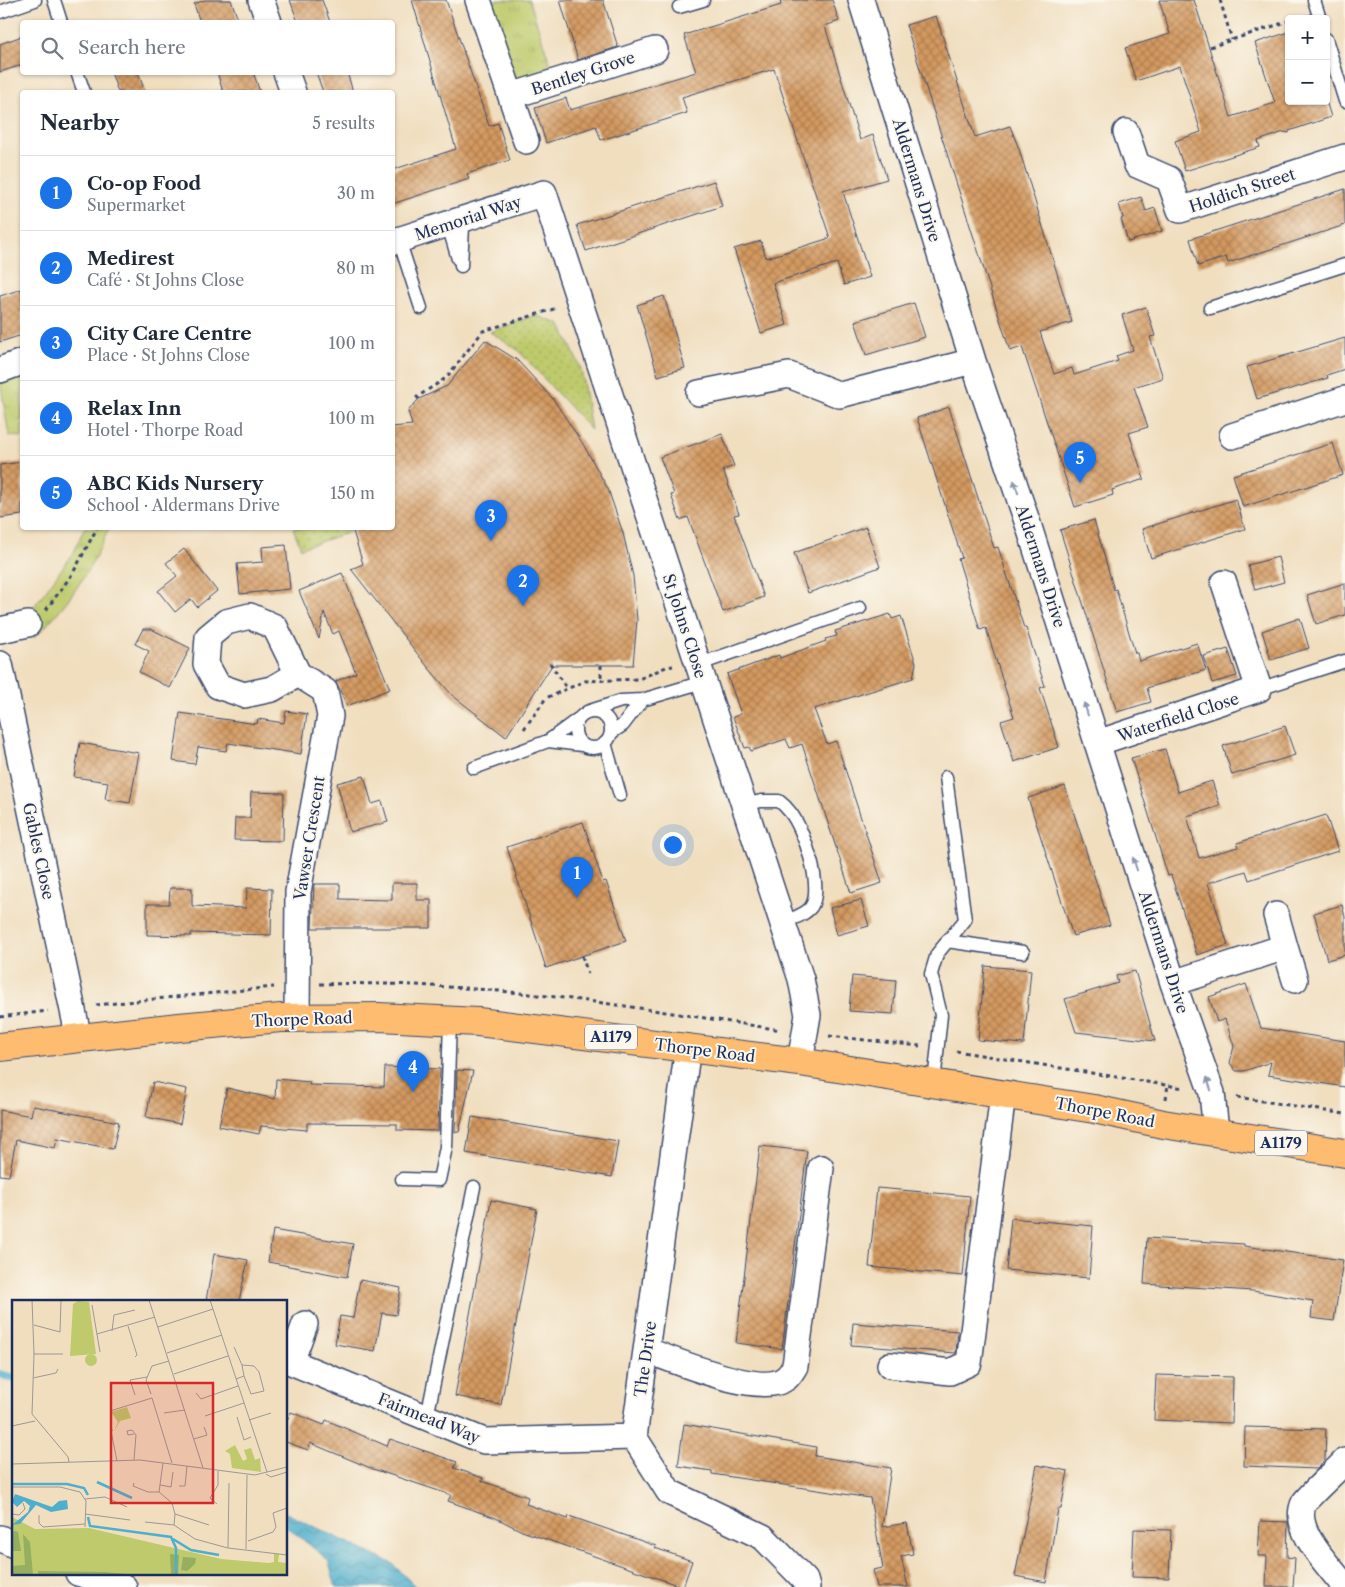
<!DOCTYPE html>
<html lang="en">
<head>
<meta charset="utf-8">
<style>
	:root { --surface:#fff; --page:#f6f6f7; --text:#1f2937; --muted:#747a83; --line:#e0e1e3; --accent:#1a73e8 }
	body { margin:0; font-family:"Libre Caslon Text",serif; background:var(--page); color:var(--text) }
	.controls { position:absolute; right:15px; top:15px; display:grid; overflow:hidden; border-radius:5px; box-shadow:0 1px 4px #0004 }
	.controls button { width:45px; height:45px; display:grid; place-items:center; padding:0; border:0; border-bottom:1px solid var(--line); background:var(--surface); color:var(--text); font:25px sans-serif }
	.you { position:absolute; left:672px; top:844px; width:18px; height:18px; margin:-12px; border:4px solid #fff; border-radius:50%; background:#1a73e8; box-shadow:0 0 0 8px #1a73e833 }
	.badge { display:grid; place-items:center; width:32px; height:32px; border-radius:50%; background:var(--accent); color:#fff; font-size:16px; font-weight:700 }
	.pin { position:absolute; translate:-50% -41px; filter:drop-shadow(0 1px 2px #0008) }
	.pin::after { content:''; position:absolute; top:26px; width:18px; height:15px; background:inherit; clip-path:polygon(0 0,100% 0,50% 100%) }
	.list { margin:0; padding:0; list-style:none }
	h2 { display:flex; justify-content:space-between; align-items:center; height:65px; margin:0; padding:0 20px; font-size:21px }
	h2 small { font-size:16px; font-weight:400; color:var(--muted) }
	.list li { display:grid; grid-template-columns:32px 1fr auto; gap:15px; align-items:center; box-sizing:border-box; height:75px; padding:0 20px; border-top:1px solid var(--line) }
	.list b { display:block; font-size:19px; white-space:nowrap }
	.list p { margin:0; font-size:16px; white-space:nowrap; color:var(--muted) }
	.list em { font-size:16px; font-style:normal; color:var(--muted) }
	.icon { flex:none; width:28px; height:28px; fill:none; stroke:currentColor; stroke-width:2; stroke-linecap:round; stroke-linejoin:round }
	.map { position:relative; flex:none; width:1345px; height:1587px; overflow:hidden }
	.search { position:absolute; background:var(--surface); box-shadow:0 1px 4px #0004; left:20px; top:20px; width:375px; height:55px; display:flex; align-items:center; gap:12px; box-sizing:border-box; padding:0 18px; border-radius:5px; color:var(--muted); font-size:19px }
	.panel { position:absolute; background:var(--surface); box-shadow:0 1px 4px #0004; left:20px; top:90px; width:375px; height:440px; border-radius:5px }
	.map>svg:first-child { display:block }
	.grass { fill:url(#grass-tufts); stroke:#6c7c65 }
	.garden { fill:url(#garden-dots); stroke:#6c7c65 }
	.water { fill:url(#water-waves); stroke:#346f96 }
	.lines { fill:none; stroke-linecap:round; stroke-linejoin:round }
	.stream { stroke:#4eafcd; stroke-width:8 }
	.building { fill:url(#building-cross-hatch) }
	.service-casing { stroke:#3b496d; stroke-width:15 }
	.minor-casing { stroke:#3b496d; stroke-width:28 }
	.primary-casing { stroke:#3b496d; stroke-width:30 }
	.path { stroke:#3b496d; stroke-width:3; stroke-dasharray:4 4; stroke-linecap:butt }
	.service { stroke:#fff; stroke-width:12 }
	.minor { stroke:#fff; stroke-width:25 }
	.primary { stroke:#fdbc70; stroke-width:28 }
	.oneway { fill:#8d97ae }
	.labels { text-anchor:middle; stroke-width:4; stroke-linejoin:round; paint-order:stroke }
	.shield { fill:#fbf7ec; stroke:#5e6b89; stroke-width:1 }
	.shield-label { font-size:15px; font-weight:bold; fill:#1b2f5e }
	.street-label { font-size:16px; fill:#1b2f5e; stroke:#fbf7ec }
	.inset-river { fill:none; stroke:#4eafcd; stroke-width:2.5 }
	.inset-road { fill:none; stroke:#9b9898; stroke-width:1 }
	.view { fill:#d62828; fill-opacity:0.15; stroke:#d62828; stroke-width:2.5 }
	.inset-edge { fill:none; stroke:#1b2f5e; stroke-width:2.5 }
</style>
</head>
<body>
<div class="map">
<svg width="1345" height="1587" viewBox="0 0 1345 1587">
	<defs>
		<pattern id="grass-tufts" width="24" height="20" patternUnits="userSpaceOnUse" patternTransform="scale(1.25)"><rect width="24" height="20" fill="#beca6c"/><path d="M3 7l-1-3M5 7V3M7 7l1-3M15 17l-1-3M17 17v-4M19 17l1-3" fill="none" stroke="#a3ae60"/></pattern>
		<pattern id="garden-dots" width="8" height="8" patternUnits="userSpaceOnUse" patternTransform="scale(1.25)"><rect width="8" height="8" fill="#beca6c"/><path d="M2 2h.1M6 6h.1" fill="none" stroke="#a3ae60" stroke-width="1.8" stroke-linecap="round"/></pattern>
		<pattern id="water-waves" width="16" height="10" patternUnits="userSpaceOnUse" patternTransform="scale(1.25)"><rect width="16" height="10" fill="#4eafcd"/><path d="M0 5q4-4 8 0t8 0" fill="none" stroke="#408faa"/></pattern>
		<pattern id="building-cross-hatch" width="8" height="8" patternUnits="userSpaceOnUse" patternTransform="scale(1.25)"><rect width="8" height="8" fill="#d4995f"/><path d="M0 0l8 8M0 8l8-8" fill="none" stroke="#ab7d52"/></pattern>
	</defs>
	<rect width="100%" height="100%" fill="#fbf7ec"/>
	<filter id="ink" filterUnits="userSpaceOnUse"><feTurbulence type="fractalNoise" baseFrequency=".02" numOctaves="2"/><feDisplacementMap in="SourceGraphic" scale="10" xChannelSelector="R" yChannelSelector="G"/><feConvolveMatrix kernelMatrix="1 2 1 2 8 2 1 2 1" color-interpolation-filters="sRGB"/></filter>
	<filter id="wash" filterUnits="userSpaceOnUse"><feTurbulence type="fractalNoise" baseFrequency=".0096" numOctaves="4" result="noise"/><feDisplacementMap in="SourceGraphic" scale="20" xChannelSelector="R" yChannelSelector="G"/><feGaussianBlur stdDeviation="1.12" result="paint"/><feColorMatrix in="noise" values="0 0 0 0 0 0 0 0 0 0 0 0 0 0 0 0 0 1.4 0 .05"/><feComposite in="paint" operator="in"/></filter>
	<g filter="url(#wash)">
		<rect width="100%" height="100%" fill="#f0debf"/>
		<!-- grass -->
		<path class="grass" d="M483,0H529L555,78L514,90Z
			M22,376V437L9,436L0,380Z
			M84,528H109C92,570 66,607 34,638L30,612L74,552Z"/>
		<!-- garden -->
		<path class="garden" d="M536,315L561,325L581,369L591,430L518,350L490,332Z
			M293,528H348L350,532L301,548Z"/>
		<!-- water -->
		<path class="water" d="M286,1513L393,1564L416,1587H336L328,1560L286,1526Z"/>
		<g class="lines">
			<!-- stream -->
			<path class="stream" d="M0,1374L14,1379"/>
		</g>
		<g id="blocks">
			<!-- building -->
			<path class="building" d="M205,0H231L239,22H200L194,4Z
				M290,0H322L330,22H298Z
				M412,0H446L489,126L498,123L510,160L467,174L469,179L392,204V170L456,149Z
				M560,0H603L618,47L578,60Z
				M780,0H832L839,21L825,26L860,140L873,135L887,179L843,192L870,277L844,285L837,263L773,283L787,325L761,333L734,249L761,241L766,258L830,238L774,69L682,97L687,113L601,140L596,126L546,143L535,108L566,98L570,110L696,72L684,35L781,5Z
				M1159,0H1194L1231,117L1275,103L1255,43L1289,32V101H1326L1331,117L1289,131V133L1284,132L1258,141L1260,147L1185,171L1175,141L1201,132L1180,66L1136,81L1125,48L1170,34Z
				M936,16L975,137L1010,126L1019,149L1072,322L1040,332L1054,374L1072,368L1074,375L1118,361L1116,356L1133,350L1122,315L1146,307L1155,336L1150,337L1163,378L1134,387L1148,427L1129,433L1144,479L1112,490L1113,495L1075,507L1022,347L1010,351L906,25Z
				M22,36V65L0,72V44Z
				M111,72H138L145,92H118Z
				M217,72H253L260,92H223Z
				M316,72H347L353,92H323Z
				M714,181L722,206L586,251L577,225Z
				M1345,189V225L1228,263L1226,257L1198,266L1190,239Z
				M1141,197L1146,211L1155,208L1162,231L1128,242L1121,219L1123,218L1119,204Z
				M22,289V335L0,342V296Z
				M664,296L685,368L658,376L637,305Z
				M914,303L925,337L866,355L855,321Z
				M1345,338V369L1327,375L1328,378L1257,399L1247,367Z
				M485,340L517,360L553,399L583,444L608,489L623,533L633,576L637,620L633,665H552L506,737L452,695L427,666L351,569L363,564L352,528H392V427L412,425L408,411L419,399L447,386Z
				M949,407L994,548L998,547L1024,628H1026L1045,686L1040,688L1059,747L1014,762L1001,721L1014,717L986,628L980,630L958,559L962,558L917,418Z
				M722,434L734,466L723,470L739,514L734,515L764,597L723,612L688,517L680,520L671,495L674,494L660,457Z
				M1333,443L1343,475L1243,507L1233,475Z
				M22,462V515L0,518V465Z
				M1236,499L1245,529L1151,558L1142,529Z
				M1094,520L1114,590L1116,589L1135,653H1137L1139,661L1197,643L1206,670L1147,688L1151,702L1117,712L1060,530Z
				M866,527L880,567L808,593L794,553Z
				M286,545L290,589L240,594L237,564L263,562L262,547Z
				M184,549L217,591L197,607L191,599L175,612L158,591L177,576L166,563Z
				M1278,557L1284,582L1255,590L1248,565Z
				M342,573L390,689L347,706L336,681L356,673L339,631L333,634L324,612L319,639L299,591Z
				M1345,583V615L1316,624L1307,595Z
				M890,614L892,619L901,616L916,663L913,678L814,709L827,744L836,741L882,883L851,893L802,744L790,748L786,739L751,751L749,747L745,748L733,717L741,714L727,674L779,655L780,658L826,641L825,639L837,636L835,631Z
				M1300,618L1309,648L1271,660L1262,631Z
				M143,629H151L190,648L170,688L139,672L149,651L135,644Z
				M1228,649L1237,676L1212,683L1204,656Z
				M286,711L307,714L301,754L228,743L226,751L198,747L195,764L173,761L180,713L257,724L258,719L284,723Z
				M1285,726L1295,755L1232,775L1223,746Z
				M80,743L139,753L130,803L105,799L108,782L74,777Z
				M1165,749L1178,792L1212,781L1220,806L1187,816L1199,858L1238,847L1237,843L1326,815L1338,851L1249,880L1246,871L1208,883L1228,945L1197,955L1171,875L1168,876L1131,758Z
				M364,776L372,804L382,801L388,822L350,832L337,783Z
				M1065,786L1110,925L1073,936L1028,798Z
				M251,792L284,793L283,841L234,840L235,818H250Z
				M583,822L603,882L606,881L626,941L546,968L507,847Z
				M392,883H417V900H431V928H312L314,884H340V899L392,900Z
				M170,888H192V906L246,908L247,888L272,889L271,935L191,933V936L147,935V904H169Z
				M861,900L869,926L837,935L830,908Z
				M1342,905L1345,917V955L1327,960L1314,913Z
				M985,966L1031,970L1024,1044L978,1040Z
				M1135,971L1155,1041L1076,1032L1065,999L1118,983L1116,976Z
				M852,976L896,980L893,1014L849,1011Z
				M1246,984L1261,1028L1345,1041V1087L1268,1075L1271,1062L1244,1071H1236L1230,1063L1234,1046L1225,1019L1217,1022L1209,997Z
				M385,1067L440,1069L438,1131L397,1130V1124L307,1123V1130L261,1126L259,1134L219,1126L227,1088L275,1099L276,1079L310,1082L309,1085L384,1087Z
				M457,1070L473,1071L459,1132H455Z
				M153,1082L187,1089L180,1124L146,1117Z
				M33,1106L119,1122L113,1149L57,1138L55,1148L16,1140L9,1176L0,1175V1110L31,1116Z
				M472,1117L618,1141L612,1177L466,1153Z
				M760,1146L807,1151L782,1349L736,1343Z
				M877,1188L970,1196L963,1276L869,1267Z
				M491,1200L537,1209L501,1405L455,1396Z
				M1011,1218L1093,1226L1089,1278L1006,1270Z
				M273,1230L353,1244L347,1277L268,1262Z
				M1147,1238L1244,1244V1246L1343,1260L1334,1321L1311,1318L1313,1301L1253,1291L1144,1284Z
				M214,1254L248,1260L239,1301H206Z
				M360,1280L401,1288L396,1315L382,1313L375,1351L335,1344L340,1316L353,1318Z
				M853,1323L958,1331L956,1353L851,1345Z
				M1156,1375L1233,1377L1232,1423L1154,1420Z
				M291,1412L324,1425L326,1420L387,1446L390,1439L457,1462L454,1468L483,1478L482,1481L528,1497L526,1504L568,1519L569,1516L656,1546L655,1548L692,1561L683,1587L522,1531L496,1518L448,1501L451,1495L373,1469L310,1443L308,1450L286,1442V1423Z
				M684,1424L816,1447L815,1456L891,1468L882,1527L907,1523L913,1554L901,1556L908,1587H877L873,1570L883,1568L870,1498L712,1474V1471L678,1466Z
				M1245,1427L1326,1429L1325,1460L1317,1469L1244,1466Z
				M1037,1465L1068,1471L1061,1509H1058L1046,1582L1015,1576Z
				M1260,1521L1288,1522L1287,1557L1295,1558L1293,1587H1266L1267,1556H1258Z
				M1134,1529L1171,1530L1169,1578L1132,1577Z"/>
		</g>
	</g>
	<g filter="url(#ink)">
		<use href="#blocks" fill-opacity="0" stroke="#3b496d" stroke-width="1"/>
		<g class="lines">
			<defs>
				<path id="service" d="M54,0L61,22
					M1314,0L1320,19
					M679,7L703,0
					M0,12L35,0
					M1326,39L1345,101
					M77,72L84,92
					M448,225L458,259
					M399,240L421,308
					M461,266L463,226L466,219
					M1210,308L1345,265
					M697,665L860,608
					M1259,689L1345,661
					M575 730a18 18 0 1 1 36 0a18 18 0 1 1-36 0Z
					M587,712L621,701L642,700L703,682
					M611,733L623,725L642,700
					M548,741L578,719
					M605,743L620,795
					M474,768L548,741L582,745
					M744,805L761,801H779C783,804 787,808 790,812C804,829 824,888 811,907C805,915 793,918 784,922
					M947,941L1023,952
					M934,1083L941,1015L931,974L937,954L965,920L946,777
					M402,1179L439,1180L446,1147L450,1020
					M427,1417L474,1187"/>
				<path id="minor" d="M261,0L269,22
					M478,0L526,141
					M861,0L973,361L1029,527L1173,983L1212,1093L1216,1132
					M286,72L293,92
					M511,96L655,50
					M1126,132L1137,165L1169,179L1180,210L1345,157
					M392,242L544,193L801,979L808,1015L800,1062
					M0,370L22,362
					M699,393L789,375L840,395L973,361
					M1232,436L1345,399
					M0,630L28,624
					M0,664L79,1039
					M1097,743L1259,689L1224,583
					M1285,947L1295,980
					M1173,983L1285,947L1276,915
					M297,1018L298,892L330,716L325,691L298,674L275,627L250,616L226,622L208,637L206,664L218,686L244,695L272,689L298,674
					M688,1047L634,1437L669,1492L763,1537L805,1580L807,1587
					M305,1324L291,1362L484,1441L634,1437
					M646,1350C673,1360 763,1398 786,1378C790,1375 793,1369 795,1366L821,1168
					M890,1365L950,1372L969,1363L1003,1094
					M0,1538L14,1545
					M78,1573L124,1587
					M1345,1587C1330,1566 1291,1530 1304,1503C1308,1496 1337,1470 1345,1461"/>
				<path id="primary" d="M0,1047L179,1027L281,1018L379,1017L478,1022L800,1062L1094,1109L1163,1124L1345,1153"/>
			</defs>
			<!-- service casing -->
			<use href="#service" class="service-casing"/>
			<!-- minor casing -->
			<use href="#minor" class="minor-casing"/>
			<!-- primary casing -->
			<use href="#primary" class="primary-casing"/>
			<!-- path -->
			<path class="path" d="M1220,0L1232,40
				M1210,47L1289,21
				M419,399L417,397L446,378L483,331L557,308
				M46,610L73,573L97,528
				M550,663L567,689
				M601,665V680
				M524,729L546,698L585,681L639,679L666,667L673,666
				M582,956L588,974
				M320,984C474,980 629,1006 781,1030
				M96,1005L274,987
				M0,1017L48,1011
				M829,1036L920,1046
				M956,1051L1184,1088
				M1237,1097L1345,1114
				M1166,1099L1168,1084"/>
			<!-- service -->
			<use href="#service" class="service"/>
			<!-- minor -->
			<use href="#minor" class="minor"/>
			<!-- primary -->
			<use href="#primary" class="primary"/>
		</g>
		<!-- one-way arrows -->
		<defs><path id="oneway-solid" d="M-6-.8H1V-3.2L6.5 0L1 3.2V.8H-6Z" transform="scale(1.25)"/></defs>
		<g class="oneway">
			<use href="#oneway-solid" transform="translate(1016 487) rotate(-109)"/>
			<use href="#oneway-solid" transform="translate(1086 709) rotate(-107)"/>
			<use href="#oneway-solid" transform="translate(1135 864) rotate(-108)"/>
			<use href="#oneway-solid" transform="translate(1209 1084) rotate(-109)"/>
		</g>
	</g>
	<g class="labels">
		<!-- shield labels -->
		<g class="shield">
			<rect x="585" y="1024.5" width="52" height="25" rx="4"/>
			<rect x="1255" y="1130.5" width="52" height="25" rx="4"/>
		</g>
		<g class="shield-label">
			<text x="611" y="1042">A1179</text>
			<text x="1281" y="1148">A1179</text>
		</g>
		<!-- street labels -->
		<g class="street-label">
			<text transform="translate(583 73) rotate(-18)" y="6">Bentley Grove</text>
			<text transform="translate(917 180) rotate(73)" y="6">Aldermans Drive</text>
			<text transform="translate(1242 190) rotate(-18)" y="6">Holdich Street</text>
			<text transform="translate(468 218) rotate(-18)" y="6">Memorial Way</text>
			<text transform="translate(1041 566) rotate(72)" y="6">Aldermans Drive</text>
			<text transform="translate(685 626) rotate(72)" y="6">St Johns Close</text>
			<text transform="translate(1178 717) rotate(-18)" y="6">Waterfield Close</text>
			<text transform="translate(309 838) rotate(-81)" y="6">Vawser Crescent</text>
			<text transform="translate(39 851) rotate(78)" y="6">Gables Close</text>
			<text transform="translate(1164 952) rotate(72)" y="6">Aldermans Drive</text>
			<text transform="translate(302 1019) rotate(-2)" y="6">Thorpe Road</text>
			<text transform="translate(705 1050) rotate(7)" y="6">Thorpe Road</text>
			<text transform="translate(1105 1112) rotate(11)" y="6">Thorpe Road</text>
			<text transform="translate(645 1359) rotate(-82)" y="6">The Drive</text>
			<text transform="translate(429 1418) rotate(22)" y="6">Fairmead Way</text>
		</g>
	</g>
	<!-- overview -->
	<g transform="translate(12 1300)">
		<rect width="275" height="275" fill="#f0debf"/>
		<path d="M66,1L77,2L84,54L58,56L61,4ZM115,107L119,118L108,121L102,131L106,122L99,112ZM223,145L231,161L235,159L232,150L239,148L243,160L248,158L249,172L220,168L218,154L213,151ZM0,217L23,229L77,228L209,259L257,263L262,262V254H267L266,262L275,263V275H0Z" fill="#beca6c"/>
		<path d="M3,231L6,232L9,251H0V232ZM11,234L18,242L21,275H0V266L13,265ZM158,254L167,255L166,275L159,274ZM171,257L184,258L183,264L175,271L169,270ZM26,271L93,272L124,275H26Z" fill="#96ae60"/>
		<path d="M73 60a6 6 0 1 1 12 0a6 6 0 1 1-12 0ZM215,264L242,265V275H214Z" fill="#beca6c"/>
		<path d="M3,194L40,207L47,201L55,200L56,209L39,212L24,205L8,224L0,225L16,212L18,206L12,201L5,207L0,202Z" fill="#4eafcd"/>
		<path class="inset-river" d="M85,182L120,198M0,184H55L72,188L76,195M76,217L78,226L159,237L164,248V275M161,239L179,250L207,255"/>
		<path class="inset-road" d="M20,0L22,54L20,114L56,157L57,162M137,0L191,168M198,0L255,172M80,5L88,52M22,25L48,32L49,0M116,26L125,55L123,57M146,27L201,9M100,31L102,15L123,10M85,34L143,17M222,47L230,65M155,53L210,35M22,54H51M162,74L216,56M21,78L44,73L46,69M224,79L232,76L239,94L252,91L247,72L242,66L230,65L232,76M184,93L189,99L226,86M139,94L134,80L140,66L157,61M123,95L118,80L135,77M98,111L140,98L160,163M152,113L173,110M193,116L232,103M225,117L232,140L239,137M237,120L259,113M0,126L23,121M101,130L99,131L105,161M182,139L195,135L192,127M122,160L124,135L120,130L115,131L116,135L122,134M151,163L147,192L160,203L163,214L162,225M0,164L128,160L243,175L275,167M254,174L259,177L275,172M122,183L121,186L136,192H147M148,185L159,187L161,172M167,186H173L175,166M0,187H48L68,192L74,201L73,227M73,199L93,197L115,207M205,204L198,198L206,185V171M0,214L7,215L13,209L11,203M73,214L118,220M163,214L197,225M27,215V223L31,227L73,224M133,222L162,225M162,225L183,239L216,248L275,255M236,241L261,232L264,227L261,213L275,208M216,248L217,183M234,249L235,175"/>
		<path class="view" d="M99,83H201V203H99Z"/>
		<rect width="275" height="275" class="inset-edge"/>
	</g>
</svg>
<div class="controls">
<button>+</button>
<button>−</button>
</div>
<div class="you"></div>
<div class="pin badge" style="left:577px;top:898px">1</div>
<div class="pin badge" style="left:523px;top:606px">2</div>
<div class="pin badge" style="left:491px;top:541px">3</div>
<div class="pin badge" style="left:413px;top:1092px">4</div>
<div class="pin badge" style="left:1080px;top:483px">5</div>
<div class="search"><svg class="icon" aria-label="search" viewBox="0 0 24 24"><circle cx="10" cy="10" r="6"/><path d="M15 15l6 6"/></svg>Search here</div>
<section class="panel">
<h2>Nearby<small>5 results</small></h2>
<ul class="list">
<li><span class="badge">1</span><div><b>Co-op Food</b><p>Supermarket</p></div><em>30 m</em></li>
<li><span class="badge">2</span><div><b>Medirest</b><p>Café · St Johns Close</p></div><em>80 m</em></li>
<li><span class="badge">3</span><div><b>City Care Centre</b><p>Place · St Johns Close</p></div><em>100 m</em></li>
<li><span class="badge">4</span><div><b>Relax Inn</b><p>Hotel · Thorpe Road</p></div><em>100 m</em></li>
<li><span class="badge">5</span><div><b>ABC Kids Nursery</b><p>School · Aldermans Drive</p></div><em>150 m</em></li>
</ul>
</section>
</div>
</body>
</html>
